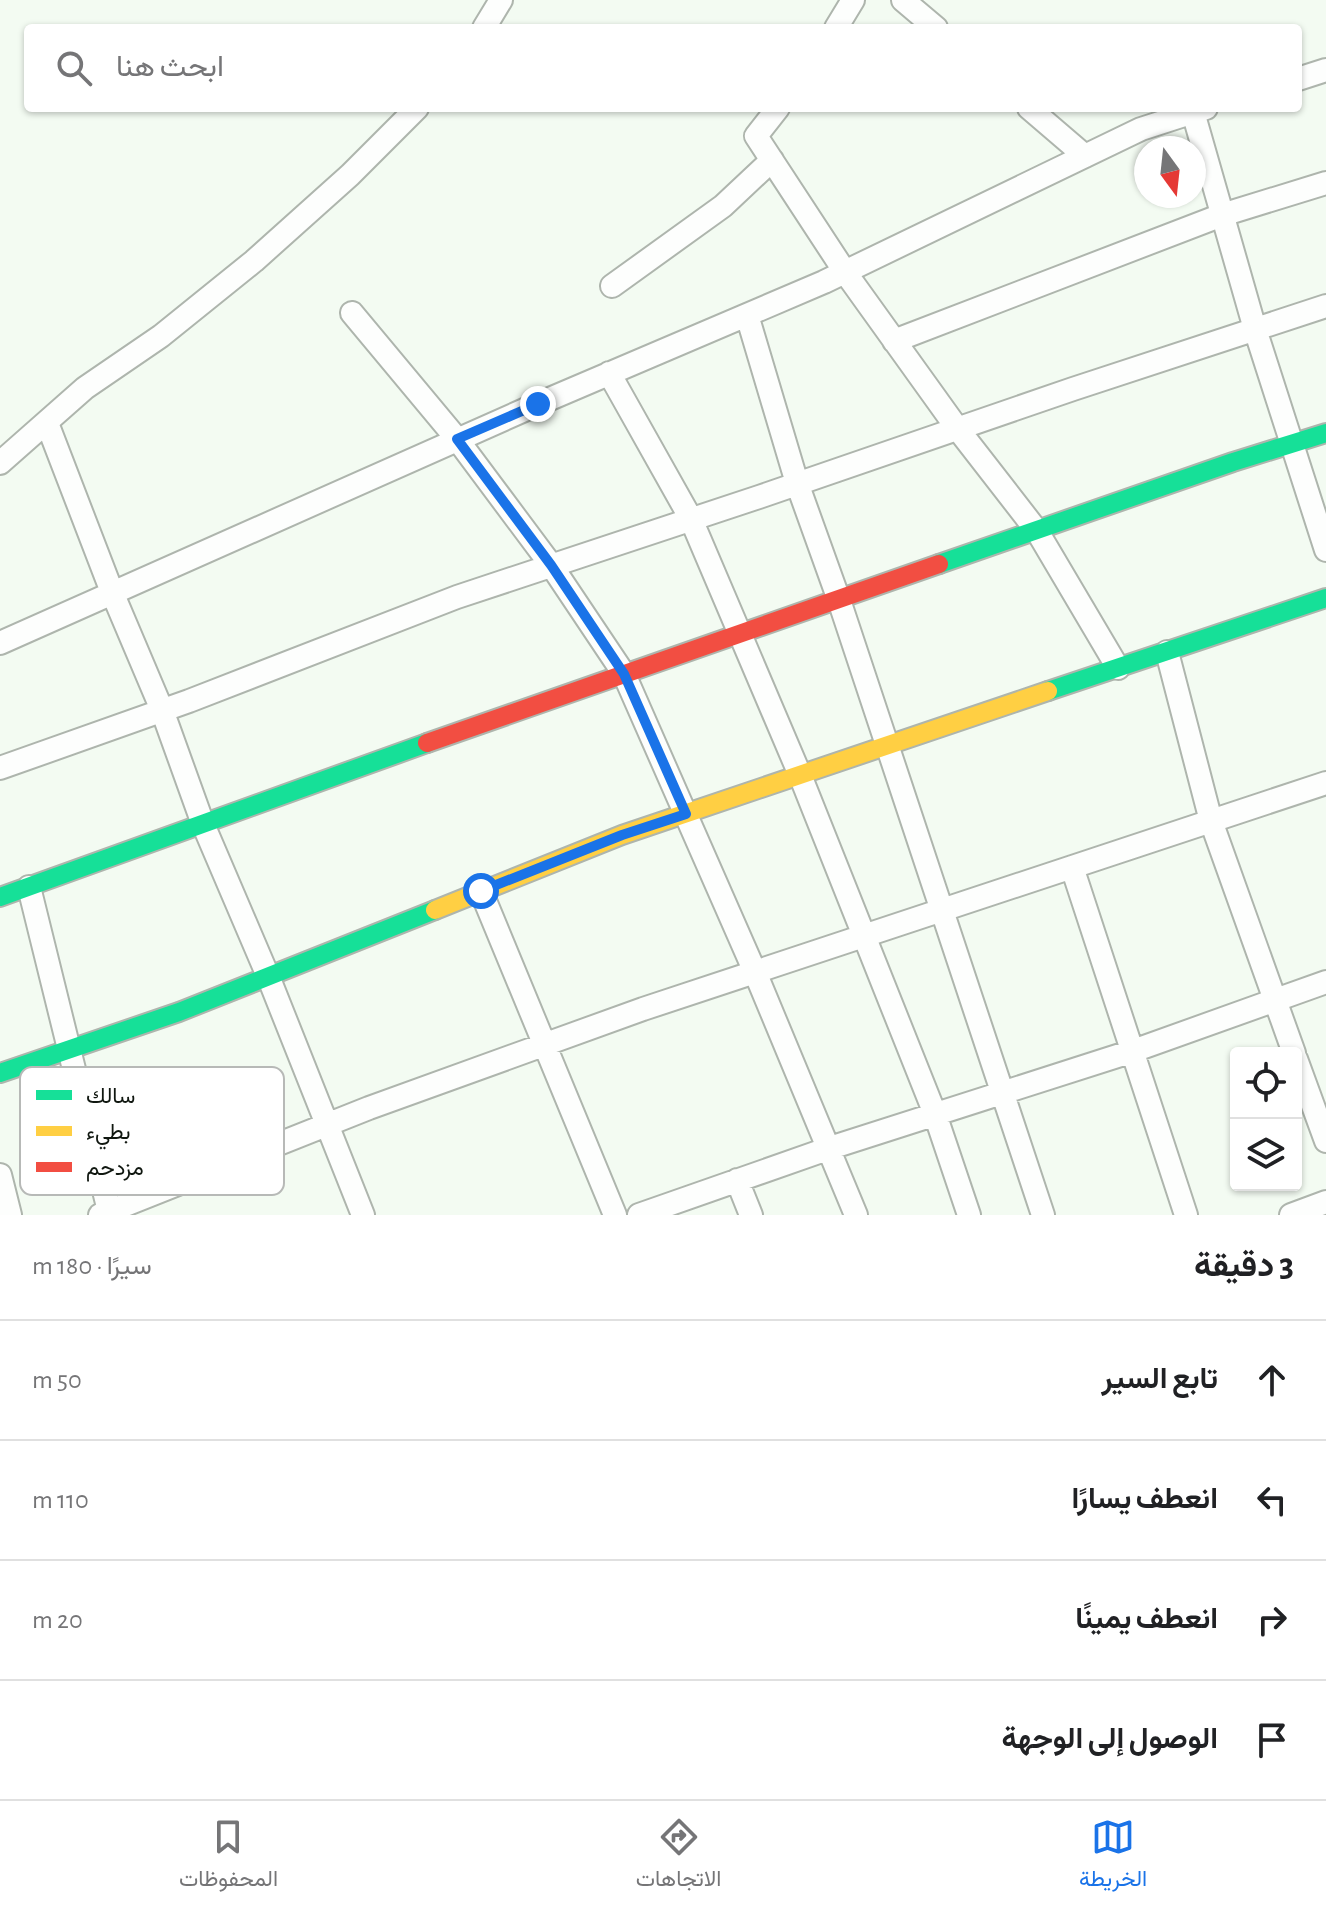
<!DOCTYPE html>
<html lang="ar">
<head>
<meta charset="utf-8">
<style>
	:root { --surface:#fff; --page:#f2f2f2; --text:#202124; --muted:#757577; --line:#e0e0e0; --accent:#1a73e8 }
	body { margin:0; font-family:"Alegreya Sans",Vazirmatn,sans-serif; background:var(--page); color:var(--text); direction:rtl }
	.controls { position:absolute; right:24px; bottom:24px; display:grid; overflow:hidden; border-radius:8px; box-shadow:0 2px 6px #0004 }
	.controls button { width:72px; height:72px; display:grid; place-items:center; padding:0; border:0; border-bottom:2px solid var(--line); background:var(--surface); color:var(--text); font:40px sans-serif }
	.compass { position:absolute; left:1134px; top:136px; width:72px; height:72px; border-radius:50%; background:var(--surface); box-shadow:0 2px 6px #0004; rotate:165deg }
	.stop { position:absolute; width:24px; height:24px; margin:-18px; border:6px solid #1a73e8; border-radius:50%; background:#fff }
	.stop.end { background:#1a73e8; border-color:#fff; box-shadow:0 2px 8px #0008 }
	.list { margin:0; padding:0; list-style:none }
	h2 { display:flex; justify-content:space-between; align-items:center; height:104px; margin:0; padding:0 32px; font-size:34px }
	h2 small { font-size:26px; font-weight:400; color:var(--muted) }
	.list li { display:grid; grid-template-columns:52px 1fr auto; gap:24px; align-items:center; box-sizing:border-box; height:120px; padding:0 32px; border-top:2px solid var(--line) }
	.list b { display:block; font-size:30px; white-space:nowrap }
	.list em { font-size:26px; font-style:normal; color:var(--muted) }
	.icon { flex:none; width:44px; height:44px; fill:none; stroke:currentColor; stroke-width:2; stroke-linecap:round; stroke-linejoin:round }
	.map { position:relative; flex:none; width:1326px; height:1215px; overflow:hidden; direction:ltr }
	.search { position:absolute; background:var(--surface); box-shadow:0 2px 6px #0004; left:24px; right:24px; top:24px; height:88px; display:flex; align-items:center; gap:20px; box-sizing:border-box; padding:0 28px; border-radius:8px; color:var(--muted); font-size:30px }
	.sheet { height:584px; background:var(--surface) }
	nav { display:flex; justify-content:space-around; align-items:center; box-sizing:border-box; height:112px; border-top:2px solid var(--line); background:var(--surface); font-size:22px; color:var(--muted) }
	nav a { display:grid; justify-items:center; gap:4px }
	nav .on { color:var(--accent) }
	.map>svg:first-child { display:block }
	.lines { fill:none; stroke-linecap:round; stroke-linejoin:round }
	.street-casing { stroke:#aeb5ad; stroke-width:26 }
	.fast-casing { stroke:#aeb5ad; stroke-width:22 }
	.slow-casing { stroke:#aeb5ad; stroke-width:22 }
	.jam-casing { stroke:#aeb5ad; stroke-width:22 }
	.street { stroke:#fdfefd; stroke-width:22 }
	.fast { stroke:#16e098; stroke-width:18 }
	.slow { stroke:#ffcf43; stroke-width:18 }
	.jam { stroke:#f24e42; stroke-width:18 }
	.route { stroke:#1a73e8; stroke-width:10 }
	.key { fill:#fff; stroke:#b7b9b7; stroke-width:2 }
	.key-label { font-size:22px; fill:#101710 }
</style>
</head>
<body>
<div class="map">
<svg width="1326" height="1215" viewBox="0 0 1326 1215">
	<rect width="100%" height="100%" fill="#f3fbf2"/>
	<g class="lines">
		<defs>
			<path id="street" d="M903,0L936,28
				M484,28L501,0
				M836,28L853,0
				M1298,79L1326,70
				M778,108L756,136L845,272L957,428L1037,531L1118,668
				M1029,108L1085,156
				M1193,112L1255,329L1326,550
				M612,286L723,206L772,160
				M352,313L457,439L551,565L624,674L755,972L856,1215
				M747,315L797,483L839,600L1043,1215
				M894,341L1222,215L1326,183
				M609,373L691,519L800,775L935,1114L969,1215
				M47,423L112,592L162,710L203,824L268,976L363,1215
				M0,463L85,388L161,336L254,261L350,175L417,108
				M0,643L538,404L824,282L1141,129L1206,108
				M1167,652L1211,821L1294,1053
				M0,768L189,701L457,597L759,497L1073,389L1326,306
				M1072,867L1186,1215
				M29,887L110,1215
				M481,891L615,1215
				M1296,1059L1326,1141
				M0,1175L10,1215
				M737,1180L751,1215
				M100,1215L369,1108L643,1009L1326,783
				M639,1215L830,1148L1133,1051L1326,982
				M1291,1215L1326,1202"/>
			<path id="fast" d="M939,564L1233,462L1326,433
				M1048,691L1326,598
				M0,897L427,743
				M0,1073L179,1012L435,910"/>
			<path id="slow" d="M435,910L622,835L1048,691"/>
			<path id="jam" d="M427,743L939,564"/>
		</defs>
		<!-- street casing -->
		<use href="#street" class="street-casing"/>
		<!-- fast casing -->
		<use href="#fast" class="fast-casing"/>
		<!-- slow casing -->
		<use href="#slow" class="slow-casing"/>
		<!-- jam casing -->
		<use href="#jam" class="jam-casing"/>
		<!-- street -->
		<use href="#street" class="street"/>
		<!-- fast -->
		<use href="#fast" class="fast"/>
		<!-- slow -->
		<use href="#slow" class="slow"/>
		<!-- jam -->
		<use href="#jam" class="jam"/>
	</g>
	<g class="lines">
		<!-- route -->
		<path class="route" d="M481,891L622,835L686,814L624,674L551,565L457,439L538,404"/>
	</g>
	<!-- legend -->
	<rect x="20" y="1067" width="264" height="128" rx="12" class="key"/>
	<rect x="36" y="1090" width="36" height="10" fill="#16e098"/>
	<rect x="36" y="1126" width="36" height="10" fill="#ffcf43"/>
	<rect x="36" y="1162" width="36" height="10" fill="#f24e42"/>
	<g class="key-label">
		<text x="86" y="1103">سالك</text>
		<text x="86" y="1139">بطيء</text>
		<text x="86" y="1175">مزدحم</text>
	</g>
</svg>
<div class="controls">
<button><svg class="icon" aria-label="locate" viewBox="0 0 24 24"><circle cx="12" cy="12" r="6"/><path d="M12 2v4M12 18v4M2 12h4M18 12h4"/></svg></button>
<button><svg class="icon" aria-label="layers" viewBox="0 0 24 24"><path d="M12 4l9 5-9 5-9-5zM3 14l9 5 9-5"/></svg></button>
</div>
<svg class="compass" viewBox="-18 -18 36 36"><path d="M0-13l5 13h-10z" fill="#e53935"/><path d="M0 13l5-13h-10z" fill="#757577"/></svg>
<div class="stop" style="left:481px;top:891px"></div>
<div class="stop end" style="left:538px;top:404px"></div>
<div class="search"><svg class="icon" aria-label="search" viewBox="0 0 24 24"><circle cx="10" cy="10" r="6"/><path d="M15 15l6 6"/></svg>ابحث هنا</div>
</div>
<section class="sheet">
<h2>3 دقيقة<small>سيرًا · 180 m</small></h2>
<ul class="list">
<li><svg class="icon" aria-label="ahead" viewBox="0 0 24 24"><path d="M12 20V5M6 11l6-6 6 6"/></svg><div><b>تابع السير</b></div><em>50 m</em></li>
<li><svg class="icon" aria-label="left" viewBox="0 0 24 24"><path d="M17 20v-9H6M10 6l-5 5 5 5"/></svg><div><b>انعطف يسارًا</b></div><em>110 m</em></li>
<li><svg class="icon" aria-label="right" viewBox="0 0 24 24"><path d="M7 20v-9h11M14 6l5 5-5 5"/></svg><div><b>انعطف يمينًا</b></div><em>20 m</em></li>
<li><svg class="icon" aria-label="arrive" viewBox="0 0 24 24"><path d="M6 21V4h12l-3 4 3 4H6"/></svg><div><b>الوصول إلى الوجهة</b></div></li>
</ul>
</section>
<nav>
<a class="on"><svg class="icon" aria-label="map" viewBox="0 0 24 24"><path d="M3 6l6-2 6 2 6-2v14l-6 2-6-2-6 2zM9 4v14M15 6v14"/></svg>الخريطة</a>
<a><svg class="icon" aria-label="directions" viewBox="0 0 24 24"><path d="M12 3l9 9-9 9-9-9zM9 14v-3h6M13 9l2 2-2 2"/></svg>الاتجاهات</a>
<a><svg class="icon" aria-label="saved" viewBox="0 0 24 24"><path d="M7 4h10v16l-5-4-5 4z"/></svg>المحفوظات</a>
</nav>
</body>
</html>
